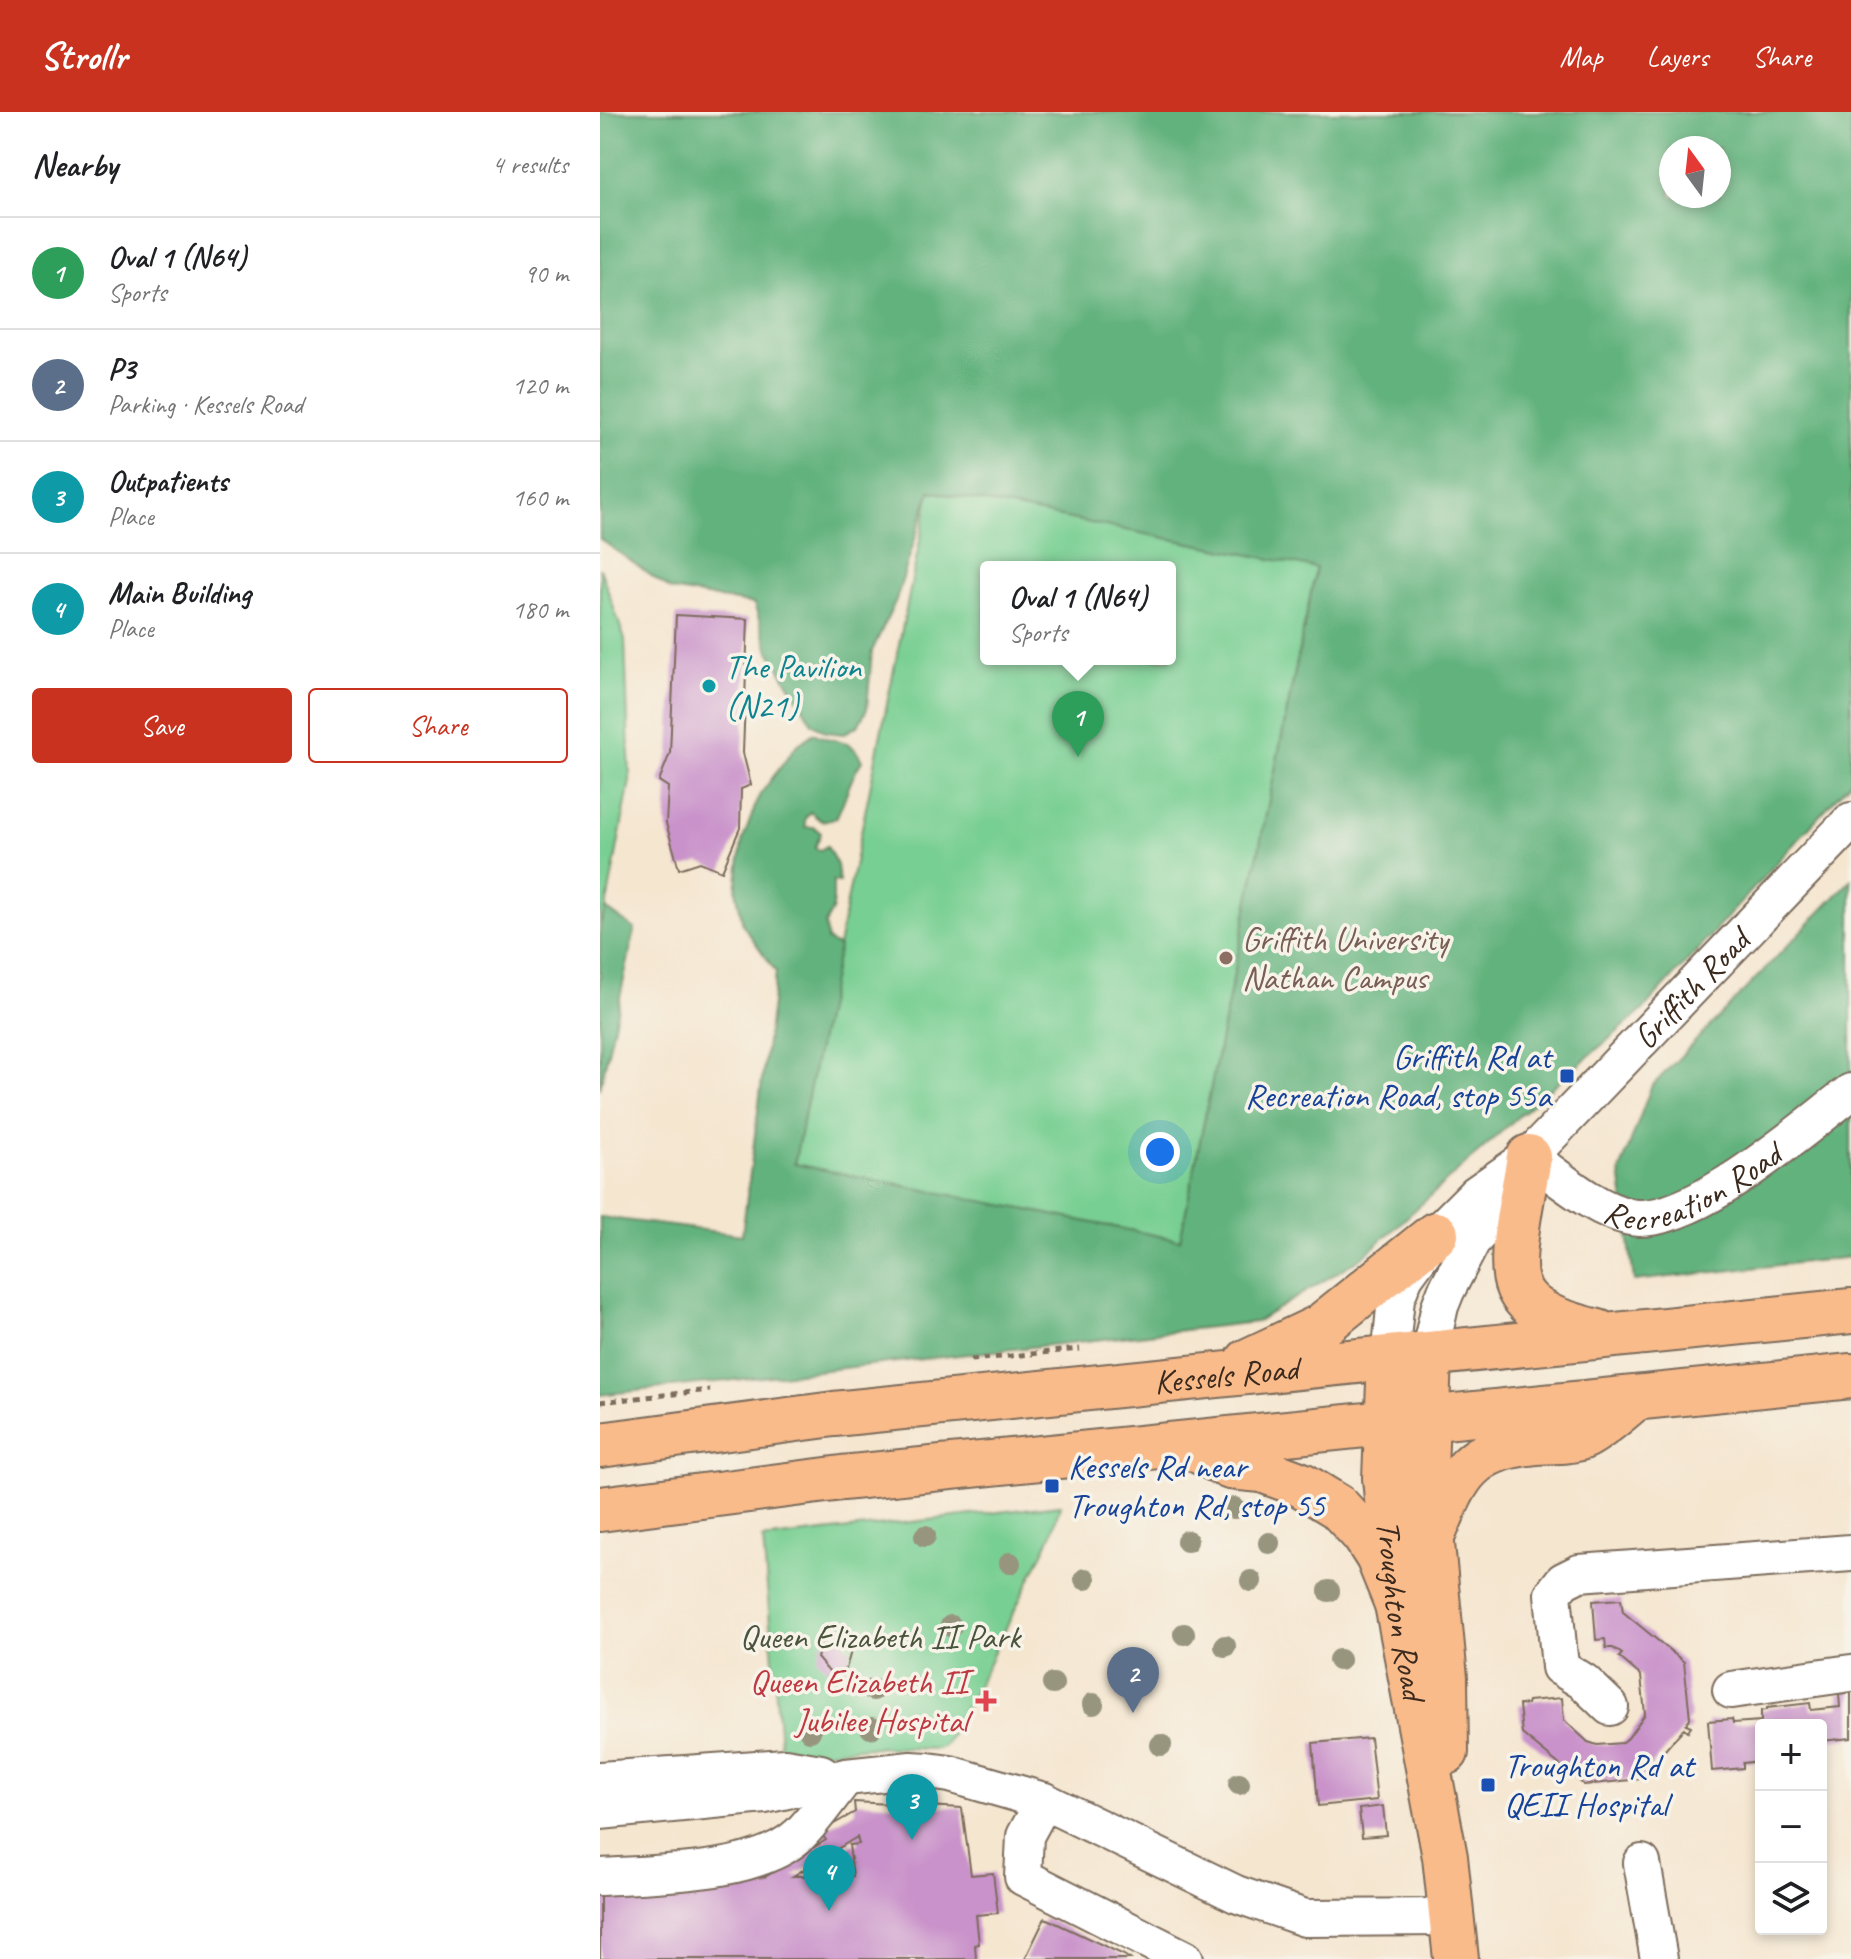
<!DOCTYPE html>
<html lang="en">
<head>
<meta charset="utf-8">
<style>
	:root { --surface:#fff; --page:#f6f6f6; --text:#202124; --muted:#757577; --line:#e0e0e0; --accent:#c8321e }
	body { margin:0; font-family:Caveat,sans-serif; background:var(--page); color:var(--text) }
	.controls { position:absolute; right:24px; bottom:24px; display:grid; overflow:hidden; border-radius:8px; box-shadow:0 4px 12px #0003 }
	.controls button { width:72px; height:72px; display:grid; place-items:center; padding:0; border:0; border-bottom:2px solid var(--line); background:var(--surface); color:var(--text); font:40px sans-serif }
	.compass { position:absolute; left:1059px; top:24px; width:72px; height:72px; border-radius:50%; background:var(--surface); box-shadow:0 4px 12px #0003; rotate:345deg }
	.you { position:absolute; left:560px; top:1040px; width:28px; height:28px; margin:-20px; border:6px solid #fff; border-radius:50%; background:#1a73e8; box-shadow:0 0 0 12px #1a73e833 }
	.badge { display:grid; place-items:center; width:52px; height:52px; border-radius:50%; background:var(--accent); color:#fff; font-size:26px; font-weight:700 }
	.pin { position:absolute; translate:-50% -66px; filter:drop-shadow(0 2px 4px #0008) }
	.pin::after { content:''; position:absolute; top:42px; width:28px; height:24px; background:inherit; clip-path:polygon(0 0,100% 0,50% 100%) }
	.popup { position:absolute; left:380px; top:449px; width:196px; height:104px; box-sizing:border-box; display:grid; place-content:center; border-radius:8px; background:var(--surface); filter:drop-shadow(0 2px 6px #0005); font-size:26px; white-space:nowrap; color:var(--muted) }
	.popup b { font-size:30px; color:var(--text) }
	.popup::after { content:''; position:absolute; left:50%; top:100%; margin-left:-16px; border:16px solid transparent; border-top-color:var(--surface) }
	.list { margin:0; padding:0; list-style:none }
	h2 { display:flex; justify-content:space-between; align-items:center; height:104px; margin:0; padding:0 32px; font-size:34px }
	h2 small { font-size:26px; font-weight:400; color:var(--muted) }
	.list li { display:grid; grid-template-columns:52px 1fr auto; gap:24px; align-items:center; box-sizing:border-box; height:112px; padding:0 32px; border-top:2px solid var(--line) }
	.list b { display:block; font-size:30px; white-space:nowrap }
	.list p { margin:0; font-size:26px; white-space:nowrap; color:var(--muted) }
	.list em { font-size:26px; font-style:normal; color:var(--muted) }
	.actions { display:flex; gap:16px; padding:24px 32px }
	.actions a { flex:1; padding:18px 0; border:2px solid var(--accent); border-radius:8px; text-align:center; font-size:28px; color:var(--accent) }
	.actions .main { background:var(--accent); color:#fff }
	.icon { flex:none; width:44px; height:44px; fill:none; stroke:currentColor; stroke-width:2; stroke-linecap:round; stroke-linejoin:round }
	.map { position:relative; flex:none; width:1251px; height:1847px; overflow:hidden }
	header { display:flex; align-items:center; gap:48px; box-sizing:border-box; height:112px; padding:0 40px; background:var(--accent); color:#fff }
	header strong { font-size:38px }
	nav { display:flex; gap:44px; margin-inline-start:auto; font-size:28px }
	main { display:flex }
	aside { flex:1; background:var(--surface) }
	.map>svg:first-child { display:block }
	.green { fill:#78cf93; stroke:#5a7c58; stroke-width:2; fill-rule:evenodd }
	.forest { fill:#62b27d; stroke:#4e6e4e; stroke-width:2; fill-rule:evenodd }
	.building { fill:#c992ca; fill-rule:evenodd }
	.lines { fill:none; stroke-linecap:round; stroke-linejoin:round }
	.minor-casing { stroke:#7c6c5c; stroke-width:40 }
	.major-casing { stroke:#7c6c5c; stroke-width:48 }
	.highway-casing { stroke:#7c6c5c; stroke-width:48 }
	.path { stroke:#7c6c5c; stroke-width:5; stroke-dasharray:6 6; stroke-linecap:butt }
	.minor { stroke:#fff; stroke-width:36 }
	.major { stroke:#fabb8b; stroke-width:44 }
	.highway { stroke:#fabb8b; stroke-width:44 }
	.tree { fill:#97957e }
	.culture-dot { fill:#0f9aa8; stroke:#f7f3e8; stroke-width:3 }
	.education-dot { fill:#8d6e63; stroke:#f7f3e8; stroke-width:3 }
	.transit-dot { fill:#1a4fb4; stroke:#f7f3e8; stroke-width:3 }
	.health-dot { fill:#e0444e; stroke:#f7f3e8; stroke-width:3 }
	.labels { text-anchor:middle; stroke-width:7; stroke-linejoin:round; paint-order:stroke }
	.culture-label { font-size:34px; fill:#0d838f; stroke:#f7f3e8; text-anchor:start }
	.education-label { font-size:34px; fill:#785e54; stroke:#f7f3e8; text-anchor:start }
	.street-label { font-size:34px; fill:#3b2a1e; stroke:#f7f3e8 }
	.transit-label { font-size:34px; fill:#164399; stroke:#f7f3e8; text-anchor:start }
	.park-label { font-size:34px; fill:#4a533b; stroke:#f7f3e8 }
	.health-label { font-size:34px; fill:#be3a42; stroke:#f7f3e8; text-anchor:end }
</style>
</head>
<body>
<header>
<strong>Strollr</strong>
<nav><a>Map</a><a>Layers</a><a>Share</a></nav>
</header>
<main>
<aside>
<h2>Nearby<small>4 results</small></h2>
<ul class="list">
<li><span class="badge" style="background:#2e9e5b">1</span><div><b>Oval 1 (N64)</b><p>Sports</p></div><em>90 m</em></li>
<li><span class="badge" style="background:#5c6f8a">2</span><div><b>P3</b><p>Parking · Kessels Road</p></div><em>120 m</em></li>
<li><span class="badge" style="background:#0f9aa8">3</span><div><b>Outpatients</b><p>Place</p></div><em>160 m</em></li>
<li><span class="badge" style="background:#0f9aa8">4</span><div><b>Main Building</b><p>Place</p></div><em>180 m</em></li>
</ul>
<div class="actions"><a class="main">Save</a><a>Share</a></div>
</aside>
<div class="map">
<svg width="1251" height="1847" viewBox="0 0 1251 1847">
	<rect width="100%" height="100%" fill="#f7f3e8"/>
	<filter id="ink" filterUnits="userSpaceOnUse"><feTurbulence type="fractalNoise" baseFrequency=".0125" numOctaves="2"/><feDisplacementMap in="SourceGraphic" scale="16" xChannelSelector="R" yChannelSelector="G"/><feConvolveMatrix kernelMatrix="1 2 1 2 8 2 1 2 1" color-interpolation-filters="sRGB"/></filter>
	<filter id="wash" filterUnits="userSpaceOnUse"><feTurbulence type="fractalNoise" baseFrequency=".006" numOctaves="4" result="noise"/><feDisplacementMap in="SourceGraphic" scale="32" xChannelSelector="R" yChannelSelector="G"/><feGaussianBlur stdDeviation="1.8" result="paint"/><feColorMatrix in="noise" values="0 0 0 0 0 0 0 0 0 0 0 0 0 0 0 0 0 1.4 0 .05"/><feComposite in="paint" operator="in"/></filter>
	<g filter="url(#wash)">
		<rect width="100%" height="100%" fill="#f5e6d0"/>
		<!-- green -->
		<path class="green" d="M330,379L716,455L580,1129L194,1052ZM386,455H570V547H386Z
			M0,456L25,528L30,669L6,797L0,813Z
			M460,1393L451,1424L377,1575L345,1633L338,1637L268,1635L181,1644L163,1427Z"/>
		<!-- forest -->
		<path class="forest" d="M0,0H1251V669L1043,898L922,1001L764,1144L656,1210L0,1283V1105L142,1123L176,860L143,813L136,778L142,730L159,684L196,634L214,621C235,634 249,620 262,649C249,667 246,687 236,706L221,709L210,700L205,706V715H214L221,721L215,736L220,738L227,734L237,753L239,770L233,769V796L225,813L227,828L239,835L194,1052L580,1128L716,456L330,379L296,488L272,539L267,597L258,614L243,622L226,620L212,611L169,539L154,492L71,478L0,427ZM1071,36H1119V84H1071Z
			M1251,768V1145L1034,1169L1020,1059L1051,975Z
			M6,797L35,817L0,977V813Z"/>
		<g id="blocks">
			<!-- building -->
			<path class="building" d="M76,503L148,507L143,641L151,673L141,677L140,716L122,759L100,750L79,757L66,711L68,675L59,669L70,641Z
				M1021,1487L1023,1500L1084,1550L1090,1606L1086,1612L1091,1614L1088,1620L1084,1616L1040,1667L984,1673L922,1622L919,1593L927,1592L928,1589L962,1586L964,1608L988,1630L997,1633L1022,1631L1028,1626L1045,1602L1041,1564L1019,1545L1022,1542L1013,1536H1006L1005,1527L996,1528L993,1489Z
				M240,1526L251,1539L246,1557L230,1561L217,1546L222,1530Z
				M1245,1576H1251V1626L1221,1629V1613H1161V1649L1143,1651V1656L1112,1659L1108,1609L1132,1607L1133,1611L1161,1609V1599L1167,1598V1596L1210,1591L1211,1598L1240,1595L1239,1582L1245,1581Z
				M770,1626L777,1688L718,1694L713,1631Z
				M254,1690L362,1696L371,1763L393,1761L398,1801L376,1803L379,1832L375,1833L376,1847H0V1780L165,1765L226,1728L220,1720L255,1700ZM257,1725L259,1732L249,1733L253,1764L225,1767L222,1763L193,1764Z
				M783,1694L786,1723L762,1725L759,1697Z
				M445,1806L524,1843L530,1847H425Z"/>
		</g>
	</g>
	<g filter="url(#ink)">
		<use href="#blocks" fill-opacity="0" stroke="#7c6c5c" stroke-width="2"/>
		<g class="lines">
			<defs>
				<g id="minor">
					<path id="s1" d="M929,1045C960,1066 993,1097 1030,1105C1090,1117 1203,1016 1251,980"/>
					<path d="M829,1243L840,1194L846,1179L872,1129L910,1088L921,1062"/>
					<path id="s2" d="M790,1247L796,1186L805,1164L836,1122L876,1082L929,1045L1251,709"/>
					<path d="M1131,1578L1251,1561"/>
					<path d="M1010,1595L984,1570L960,1555L953,1482L963,1469L979,1461L1251,1441"/>
					<path d="M0,1668L185,1655L221,1661"/>
					<path d="M444,1689L425,1724L423,1765L585,1847"/>
					<path d="M0,1699L165,1683L246,1665L311,1658L328,1659L350,1662L444,1689L636,1782L705,1806L851,1805"/>
					<path d="M1042,1751L1059,1847"/>
					<path d="M0,1765C57,1761 157,1763 200,1722C217,1705 231,1683 246,1665"/>
				</g>
				<g id="major">
					<path d="M829,1243L825,1360L845,1566L846,1640"/>
					<path id="s3" d="M790,1247L785,1366L797,1492L845,1745L856,1847"/>
				</g>
				<g id="highway">
					<path d="M929,1045C925,1075 906,1149 918,1175C930,1204 971,1213 998,1220"/>
					<path d="M648,1249L720,1215L836,1122"/>
					<path id="s4" d="M0,1333L234,1302L1251,1199"/>
					<path d="M593,1336L630,1355L662,1358L702,1373L738,1395L764,1423L778,1445L797,1492"/>
					<path d="M0,1397L242,1366L1251,1264"/>
					<path d="M832,1425C857,1366 865,1337 936,1330C950,1329 973,1330 985,1324C1002,1315 1019,1299 1034,1287"/>
				</g>
			</defs>
			<!-- minor casing -->
			<use href="#minor" class="minor-casing"/>
			<!-- major casing -->
			<use href="#major" class="major-casing"/>
			<!-- highway casing -->
			<use href="#highway" class="highway-casing"/>
			<!-- path -->
			<path class="path" d="M371,1248L480,1237
				M0,1290L110,1278"/>
			<!-- minor -->
			<use href="#minor" class="minor"/>
			<!-- major -->
			<use href="#major" class="major"/>
			<!-- highway -->
			<use href="#highway" class="highway"/>
		</g>
		<!-- trees -->
		<g class="tree">
			<circle cx="634" cy="1396" r="11"/>
			<circle cx="325" cy="1424" r="11"/>
			<circle cx="587" cy="1429" r="11"/>
			<circle cx="669" cy="1431" r="11"/>
			<circle cx="410" cy="1451" r="11"/>
			<circle cx="485" cy="1467" r="11"/>
			<circle cx="651" cy="1469" r="11"/>
			<circle cx="729" cy="1479" r="11"/>
			<circle cx="351" cy="1514" r="11"/>
			<circle cx="584" cy="1522" r="11"/>
			<circle cx="625" cy="1534" r="11"/>
			<circle cx="739" cy="1548" r="11"/>
			<circle cx="453" cy="1572" r="11"/>
			<circle cx="273" cy="1578" r="11"/>
			<circle cx="493" cy="1592" r="11"/>
			<circle cx="271" cy="1616" r="11"/>
			<circle cx="210" cy="1619" r="11"/>
			<circle cx="561" cy="1633" r="11"/>
			<circle cx="639" cy="1672" r="11"/>
		</g>
	</g>
	<!-- markers -->
	<circle class="culture-dot" cx="109" cy="574" r="8"/>
	<circle class="education-dot" cx="626" cy="846" r="8"/>
	<g class="transit-dot">
		<rect x="959" y="956" width="16" height="16" rx="4"/>
		<rect x="444" y="1366" width="16" height="16" rx="4"/>
		<rect x="880" y="1665" width="16" height="16" rx="4"/>
	</g>
	<path class="health-dot" d="M382 1577h8v8h8v8h-8v8h-8v-8h-8v-8h8z"/>
	<g class="labels">
		<!-- culture labels -->
		<g class="culture-label">
			<text x="125" y="566">The Pavilion<tspan x="125" dy="39">(N21)</tspan></text>
		</g>
		<!-- education labels -->
		<g class="education-label">
			<text x="642" y="838">Griffith University<tspan x="642" dy="39">Nathan Campus</tspan></text>
		</g>
		<!-- street labels -->
		<g class="street-label">
			<text dy="12" stroke="none"><textPath href="#s2" startOffset="492">Griffith Road</textPath></text>
			<text dy="12" stroke="none"><textPath href="#s1" startOffset="188">Recreation Road</textPath></text>
			<text dy="12" stroke="none"><textPath href="#s4" startOffset="630">Kessels Road</textPath></text>
			<text dy="12" stroke="none"><textPath href="#s3" startOffset="252">Troughton Road</textPath></text>
		</g>
		<!-- transit labels -->
		<g class="transit-label">
			<text x="951" y="956" text-anchor="end">Griffith Rd at<tspan x="951" dy="39">Recreation Road, stop 55a</tspan></text>
			<text x="468" y="1366">Kessels Rd near<tspan x="468" dy="39">Troughton Rd, stop 55</tspan></text>
			<text x="904" y="1665">Troughton Rd at<tspan x="904" dy="39">QEII Hospital</tspan></text>
		</g>
		<!-- park labels -->
		<g class="park-label">
			<text x="280" y="1536">Queen Elizabeth II Park</text>
		</g>
		<!-- health labels -->
		<g class="health-label">
			<text x="368" y="1581">Queen Elizabeth II<tspan x="368" dy="39">Jubilee Hospital</tspan></text>
		</g>
	</g>
</svg>
<div class="controls">
<button>+</button>
<button>−</button>
<button><svg class="icon" aria-label="layers" viewBox="0 0 24 24"><path d="M12 4l9 5-9 5-9-5zM3 14l9 5 9-5"/></svg></button>
</div>
<svg class="compass" viewBox="-18 -18 36 36"><path d="M0-13l5 13h-10z" fill="#e53935"/><path d="M0 13l5-13h-10z" fill="#757577"/></svg>
<div class="you"></div>
<div class="pin badge" style="left:478px;top:645px;background:#2e9e5b">1</div>
<div class="popup"><b>Oval 1 (N64)</b>Sports</div>
<div class="pin badge" style="left:533px;top:1601px;background:#5c6f8a">2</div>
<div class="pin badge" style="left:312px;top:1728px;background:#0f9aa8">3</div>
<div class="pin badge" style="left:229px;top:1799px;background:#0f9aa8">4</div>
</div>
</main>
</body>
</html>
